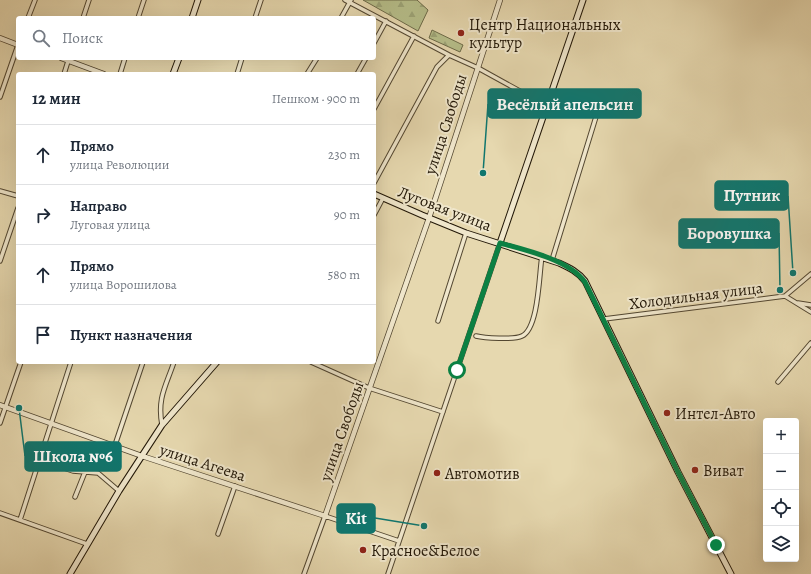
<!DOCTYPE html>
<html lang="ru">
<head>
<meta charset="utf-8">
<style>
	:root { --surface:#fff; --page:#f6f6f7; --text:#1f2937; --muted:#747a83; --line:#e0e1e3 }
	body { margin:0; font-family:Alegreya,serif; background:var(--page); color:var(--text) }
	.controls { position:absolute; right:12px; bottom:12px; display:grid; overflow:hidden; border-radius:4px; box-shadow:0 4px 16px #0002 }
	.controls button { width:36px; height:36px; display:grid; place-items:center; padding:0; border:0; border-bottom:1px solid var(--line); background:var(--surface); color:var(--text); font:20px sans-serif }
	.stop { position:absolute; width:12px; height:12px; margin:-9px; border:3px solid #0b8043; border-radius:50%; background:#fff }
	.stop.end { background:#0b8043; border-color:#fff; box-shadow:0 1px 4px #0008 }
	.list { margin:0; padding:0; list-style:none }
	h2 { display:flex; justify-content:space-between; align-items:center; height:52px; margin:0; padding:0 16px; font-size:17px }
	h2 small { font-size:13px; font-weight:400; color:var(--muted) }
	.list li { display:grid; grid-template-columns:26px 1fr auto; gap:12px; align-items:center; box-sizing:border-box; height:60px; padding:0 16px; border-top:1px solid var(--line) }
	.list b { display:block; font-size:15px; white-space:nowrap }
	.list p { margin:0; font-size:13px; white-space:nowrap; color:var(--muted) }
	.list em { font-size:13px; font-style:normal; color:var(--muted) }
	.icon { flex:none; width:22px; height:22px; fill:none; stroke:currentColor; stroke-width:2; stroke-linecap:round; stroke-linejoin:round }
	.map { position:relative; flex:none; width:811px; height:574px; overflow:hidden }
	.search { position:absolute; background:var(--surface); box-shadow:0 4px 16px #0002; left:16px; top:16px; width:360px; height:44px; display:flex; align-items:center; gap:10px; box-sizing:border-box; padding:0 14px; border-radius:4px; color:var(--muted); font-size:15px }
	.panel { position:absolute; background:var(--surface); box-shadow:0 4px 16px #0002; left:16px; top:72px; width:360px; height:292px; border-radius:4px }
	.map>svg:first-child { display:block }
	.forest { fill:url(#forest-firs); stroke:#6c6a48 }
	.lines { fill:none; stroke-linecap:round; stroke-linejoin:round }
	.minor-casing { stroke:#534731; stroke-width:5.5 }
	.tertiary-casing { stroke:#534731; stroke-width:6 }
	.secondary-casing { stroke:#221707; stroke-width:7 }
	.minor { stroke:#efe6cb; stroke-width:3.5 }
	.tertiary { stroke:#efe6cb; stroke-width:4.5 }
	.secondary { stroke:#efe6cb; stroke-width:5 }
	.route { stroke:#0b8043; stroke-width:5 }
	.poi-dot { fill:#8f2418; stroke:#efe6cb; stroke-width:1.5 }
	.labels { text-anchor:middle; stroke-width:4; stroke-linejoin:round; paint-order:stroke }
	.poi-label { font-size:16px; fill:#221707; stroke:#efe6cb; text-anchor:start }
	.street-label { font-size:16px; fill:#221707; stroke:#efe6cb }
	.leader { fill:none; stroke:#0f766e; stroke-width:1.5 }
	.callout-dot { fill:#0f766e; stroke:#efe6cb; stroke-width:1.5 }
	.callout { fill:#0f766e; stroke:#0f766e; stroke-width:1.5 }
	.callout-label { font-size:17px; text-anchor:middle; font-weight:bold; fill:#fff }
</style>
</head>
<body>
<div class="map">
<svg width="811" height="574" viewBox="0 0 811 574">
	<defs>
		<pattern id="forest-firs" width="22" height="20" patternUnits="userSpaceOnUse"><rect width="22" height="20" fill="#b6be8a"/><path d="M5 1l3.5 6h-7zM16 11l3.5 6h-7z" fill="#9ca376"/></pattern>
	</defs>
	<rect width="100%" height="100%" fill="#e6d8af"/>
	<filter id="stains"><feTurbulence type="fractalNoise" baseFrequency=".005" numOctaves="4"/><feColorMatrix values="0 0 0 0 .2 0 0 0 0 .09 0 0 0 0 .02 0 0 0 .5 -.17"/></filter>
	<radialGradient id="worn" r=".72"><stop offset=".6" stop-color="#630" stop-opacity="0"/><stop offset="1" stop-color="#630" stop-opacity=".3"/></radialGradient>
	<!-- forest -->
	<path class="forest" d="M363,0H417L428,10L418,31Z
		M432,30L463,45L460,52L429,38Z"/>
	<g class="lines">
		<defs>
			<path id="minor" d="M345,0L449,55L478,68L547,106
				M28,18L35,0
				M83,18L89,0
				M138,18L144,0
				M255,18L261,0
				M341,18L351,0
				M374,43L386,21
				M64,74L69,58
				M120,74L125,58
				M237,74L242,58
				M307,74L317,58
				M357,74L366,58
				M0,97L18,45
				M374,109L414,36
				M374,183L437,67L449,55
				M0,191L18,196
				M374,215L383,198
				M552,260L599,107
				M0,261L18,208
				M785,296L811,274
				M798,303L811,305
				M604,319L785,296L811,312
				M438,321L466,233
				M476,336C484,338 514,340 522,336C539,328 539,273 542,256
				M311,362L369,388L443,412
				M778,382L811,343
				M0,423L21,362
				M162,425C157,398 166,386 174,362
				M115,445L143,362
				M39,460L73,471L98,473L119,491
				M75,497L85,472
				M0,513L87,544
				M20,520L71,362
				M218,534L235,486
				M304,574L325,516L399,541
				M388,574L500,243"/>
			<path id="tertiary" d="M0,38L18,45
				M61,58L104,74
				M0,405L142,456L325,516L429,218L500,0"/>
			<path id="secondary" d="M192,18L198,0
				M173,74L179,58
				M374,194L422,215L466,233L559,263C570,268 578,272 585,281L678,472L731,574
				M500,243L583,0
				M70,574L119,491L162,425L217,362"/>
		</defs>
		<!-- minor casing -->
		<use href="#minor" class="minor-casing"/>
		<!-- tertiary casing -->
		<use href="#tertiary" class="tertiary-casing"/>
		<!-- secondary casing -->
		<use href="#secondary" class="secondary-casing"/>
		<!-- minor -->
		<use href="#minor" class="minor"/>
		<!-- tertiary -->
		<use href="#tertiary" class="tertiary"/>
		<!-- secondary -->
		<use href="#secondary" class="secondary"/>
	</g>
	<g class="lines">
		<!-- route -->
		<path class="route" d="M457,370L500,243C526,250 569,260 585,282L678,472L716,545"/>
	</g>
	<!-- markers -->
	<g class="poi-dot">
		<circle cx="461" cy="33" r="4"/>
		<circle cx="667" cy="413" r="4"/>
		<circle cx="695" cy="470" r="4"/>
		<circle cx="437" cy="473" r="4"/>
		<circle cx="363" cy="550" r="4"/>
	</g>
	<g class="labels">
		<!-- poi labels -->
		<g class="poi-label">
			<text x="469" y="30">Центр Национальных<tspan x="469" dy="18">культур</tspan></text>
			<text x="675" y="419">Интел-Авто</text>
			<text x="703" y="476">Виват</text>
			<text x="445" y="479">Автомотив</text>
			<text x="371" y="556">Красное&amp;Белое</text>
		</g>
		<!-- street labels -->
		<g class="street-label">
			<text transform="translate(445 124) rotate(-72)" y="6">улица Свободы</text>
			<text transform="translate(445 208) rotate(21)" y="6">Луговая улица</text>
			<text transform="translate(696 295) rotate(-7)" y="6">Холодильная улица</text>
			<text transform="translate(341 431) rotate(-71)" y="6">улица Свободы</text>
			<text transform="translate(203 462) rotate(18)" y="6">улица Агеева</text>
		</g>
	</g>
	<!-- callouts -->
	<path class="leader" d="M483 173L488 104M793 273L788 196M780 290L779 233M19 408L25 456M424 526L375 518"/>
	<g class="callout-dot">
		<circle cx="483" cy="173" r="4"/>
		<circle cx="793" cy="273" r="4"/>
		<circle cx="780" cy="290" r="4"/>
		<circle cx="19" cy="408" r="4"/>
		<circle cx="424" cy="526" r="4"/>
	</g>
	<g class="callout">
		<rect x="488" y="89" width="153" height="29" rx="4"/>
		<rect x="715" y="181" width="73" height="29" rx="4"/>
		<rect x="679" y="219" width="100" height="29" rx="4"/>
		<rect x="25" y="442" width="96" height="29" rx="4"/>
		<rect x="337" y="504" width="38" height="29" rx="4"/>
	</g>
	<g class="callout-label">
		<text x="565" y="110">Весёлый апельсин</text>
		<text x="752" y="201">Путник</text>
		<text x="729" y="239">Боровушка</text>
		<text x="73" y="462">Школа №6</text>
		<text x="356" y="524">Kit</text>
	</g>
	<rect width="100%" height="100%" filter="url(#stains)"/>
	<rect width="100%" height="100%" fill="url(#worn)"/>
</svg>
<div class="controls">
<button>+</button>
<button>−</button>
<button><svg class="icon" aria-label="locate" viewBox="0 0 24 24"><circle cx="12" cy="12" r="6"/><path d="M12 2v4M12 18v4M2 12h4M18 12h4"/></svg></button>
<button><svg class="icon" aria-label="layers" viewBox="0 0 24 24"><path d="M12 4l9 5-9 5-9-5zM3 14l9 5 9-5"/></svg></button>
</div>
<div class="stop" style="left:457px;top:370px"></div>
<div class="stop end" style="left:716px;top:545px"></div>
<div class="search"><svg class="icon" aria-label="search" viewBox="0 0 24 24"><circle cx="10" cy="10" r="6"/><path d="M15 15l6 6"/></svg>Поиск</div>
<section class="panel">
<h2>12 мин<small>Пешком · 900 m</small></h2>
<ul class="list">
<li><svg class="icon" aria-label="ahead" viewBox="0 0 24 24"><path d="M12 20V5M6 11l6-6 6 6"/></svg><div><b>Прямо</b><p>улица Революции</p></div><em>230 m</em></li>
<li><svg class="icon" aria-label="right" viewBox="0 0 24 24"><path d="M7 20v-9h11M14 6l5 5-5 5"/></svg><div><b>Направо</b><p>Луговая улица</p></div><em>90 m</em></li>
<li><svg class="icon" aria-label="ahead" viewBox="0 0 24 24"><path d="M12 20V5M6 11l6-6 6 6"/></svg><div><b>Прямо</b><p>улица Ворошилова</p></div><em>580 m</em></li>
<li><svg class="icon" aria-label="arrive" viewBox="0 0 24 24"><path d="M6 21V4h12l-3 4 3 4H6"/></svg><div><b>Пункт назначения</b></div></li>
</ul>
</section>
</div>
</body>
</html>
